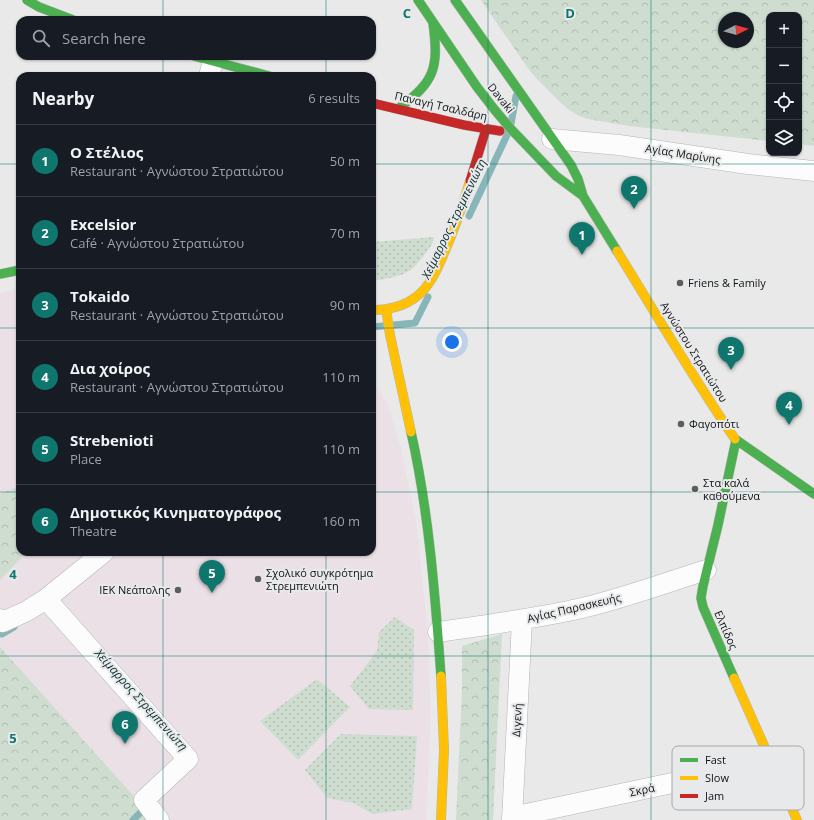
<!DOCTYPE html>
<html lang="en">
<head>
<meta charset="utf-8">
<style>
	:root { --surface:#171b24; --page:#242831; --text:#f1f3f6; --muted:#9ea1a6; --line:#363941; --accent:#0f766e }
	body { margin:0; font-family:"Open Sans",sans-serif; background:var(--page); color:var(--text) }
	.controls { position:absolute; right:12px; top:12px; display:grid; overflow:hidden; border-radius:8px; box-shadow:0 1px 3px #0004 }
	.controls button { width:36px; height:36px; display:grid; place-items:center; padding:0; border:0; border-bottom:1px solid var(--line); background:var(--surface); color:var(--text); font:20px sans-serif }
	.compass { position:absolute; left:718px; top:12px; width:36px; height:36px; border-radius:50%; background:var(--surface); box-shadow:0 1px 3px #0004; rotate:84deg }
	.you { position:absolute; left:452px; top:342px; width:14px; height:14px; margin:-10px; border:3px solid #fff; border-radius:50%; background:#1a73e8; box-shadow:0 0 0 6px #1a73e833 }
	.badge { display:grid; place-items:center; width:26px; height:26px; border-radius:50%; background:var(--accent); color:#fff; font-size:13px; font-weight:700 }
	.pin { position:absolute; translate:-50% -33px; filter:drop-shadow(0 1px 2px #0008) }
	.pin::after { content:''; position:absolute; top:21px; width:14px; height:12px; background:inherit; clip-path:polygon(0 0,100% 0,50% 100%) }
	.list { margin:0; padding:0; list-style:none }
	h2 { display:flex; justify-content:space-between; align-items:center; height:52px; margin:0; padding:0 16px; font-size:17px }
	h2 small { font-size:13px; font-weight:400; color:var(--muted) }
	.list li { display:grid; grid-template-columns:26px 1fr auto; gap:12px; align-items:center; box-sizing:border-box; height:72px; padding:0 16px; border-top:1px solid var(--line) }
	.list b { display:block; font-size:15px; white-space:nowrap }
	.list p { margin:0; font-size:13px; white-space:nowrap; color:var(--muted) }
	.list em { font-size:13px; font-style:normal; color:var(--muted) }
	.icon { flex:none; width:22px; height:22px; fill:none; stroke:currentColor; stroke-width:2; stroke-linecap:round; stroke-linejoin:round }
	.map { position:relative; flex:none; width:814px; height:820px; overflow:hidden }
	.search { position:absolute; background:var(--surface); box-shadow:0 1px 3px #0004; left:16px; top:16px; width:360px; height:44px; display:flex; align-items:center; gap:10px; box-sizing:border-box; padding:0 14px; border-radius:12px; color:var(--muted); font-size:15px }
	.panel { position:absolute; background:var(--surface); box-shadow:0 1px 3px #0004; left:16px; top:72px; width:360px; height:484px; border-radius:12px }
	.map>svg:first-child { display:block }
	.education { fill:#ece0e7 }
	.grass { fill:url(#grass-dots) }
	.park { fill:url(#park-crowns); fill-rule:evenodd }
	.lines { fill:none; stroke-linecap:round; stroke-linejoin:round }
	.stream { stroke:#88b5b7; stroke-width:7 }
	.street-casing { stroke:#b5b5b5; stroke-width:21 }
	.fast-casing { stroke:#b5b5b5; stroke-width:10 }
	.slow-casing { stroke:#b5b5b5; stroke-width:10 }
	.jam-casing { stroke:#b5b5b5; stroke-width:10 }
	.street { stroke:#fcfcfc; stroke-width:20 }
	.fast { stroke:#4caf50; stroke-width:9 }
	.slow { stroke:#ffc107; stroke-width:9 }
	.jam { stroke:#c62828; stroke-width:9 }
	.grid { fill:none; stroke:#0f766e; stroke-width:1; stroke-opacity:0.55 }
	.poi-dot { fill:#5d5d5e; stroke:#e8e9ea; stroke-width:1.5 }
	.labels { text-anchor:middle; stroke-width:4; stroke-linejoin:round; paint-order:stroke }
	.street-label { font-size:11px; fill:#121213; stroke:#e8e9ea }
	.poi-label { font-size:11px; fill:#121213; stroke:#e8e9ea; text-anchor:start }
	.water-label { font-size:12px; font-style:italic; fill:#0d2f30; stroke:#e8e9ea }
	.key { fill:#e8e9ea; stroke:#a8a8aa; stroke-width:1 }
	.key-label { font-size:11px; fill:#121213 }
	.grid-label { font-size:13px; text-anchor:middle; font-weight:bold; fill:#0f766e; stroke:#e8e9ea; stroke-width:4; stroke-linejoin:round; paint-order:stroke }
</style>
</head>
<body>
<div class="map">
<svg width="814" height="820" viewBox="0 0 814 820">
	<defs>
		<pattern id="grass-dots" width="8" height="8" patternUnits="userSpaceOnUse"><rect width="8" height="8" fill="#ceddd0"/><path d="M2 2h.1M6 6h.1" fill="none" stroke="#b0bdb2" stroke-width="1.8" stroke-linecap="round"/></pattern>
		<pattern id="park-crowns" width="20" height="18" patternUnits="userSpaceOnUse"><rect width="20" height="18" fill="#ceddd0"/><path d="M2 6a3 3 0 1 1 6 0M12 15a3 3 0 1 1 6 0" fill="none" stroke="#b0bdb2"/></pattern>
	</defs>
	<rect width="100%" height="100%" fill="#e9e9e9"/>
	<!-- education -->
	<path class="education" d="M20,288V552H372V379L388,404L401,449L416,520L428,634L431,719L426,820H0V293Z"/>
	<!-- grass -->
	<path class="grass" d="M434,237C434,243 429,248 426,253C421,259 417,265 411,270C400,277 385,279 372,281V242Z
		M395,617L414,630L413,710L369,709L350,686L377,651L379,632Z
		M317,679L350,707L298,760L260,721Z
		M341,734L417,736L412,809L372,814L354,803L327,798L305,770Z"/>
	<!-- park -->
	<path class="park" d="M481,0H814V146L799,144V15H769V141L629,126L588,119L579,116L568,109L560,102L537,79L527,67ZM724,18H748V42H724Z
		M20,486V552H27L0,580V494Z
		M502,634L493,820H456L462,691V646Z
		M0,647L139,802L153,820H0Z"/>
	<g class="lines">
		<!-- stream -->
		<path class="stream" d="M511,124L516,96
			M469,216L508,133
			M372,327L415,323L428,297
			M2,634L14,627
			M133,820L147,806"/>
		<defs>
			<path id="street" d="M209,76L213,61
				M552,139L619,145L748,164L814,171
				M46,599L188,759L144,800L159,820
				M0,619L3,622L27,611L46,599L104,552
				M438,632C486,625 534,619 582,608C624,598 665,583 706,570
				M512,817L771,762
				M512,820L522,620"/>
			<path id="fast" d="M27,0L39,7L73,20
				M418,0L477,87L494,109L510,128L556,176L583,196
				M455,0L571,165L578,179L583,196L617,251
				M194,56L269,76
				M398,109C435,81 439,69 433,23
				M0,274L20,270
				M411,432C429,512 435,594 441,676
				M735,439L814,494
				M734,678L703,607L701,598L703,586L718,525L736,440"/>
			<path id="slow" d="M617,251C656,314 693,378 735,439
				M386,309L390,335L411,432
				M372,310C387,310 403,307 416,297C431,286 438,267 445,251C455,228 463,204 470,181
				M734,678L797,820
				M441,820L444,750L441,676"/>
			<path id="jam" d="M372,103L464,125L500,131
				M470,181L486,129"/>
		</defs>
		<!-- street casing -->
		<use href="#street" class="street-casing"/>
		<!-- fast casing -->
		<use href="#fast" class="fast-casing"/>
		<!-- slow casing -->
		<use href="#slow" class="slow-casing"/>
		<!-- jam casing -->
		<use href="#jam" class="jam-casing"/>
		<!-- street -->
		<use href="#street" class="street"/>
		<!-- fast -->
		<use href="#fast" class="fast"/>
		<!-- slow -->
		<use href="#slow" class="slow"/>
		<!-- jam -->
		<use href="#jam" class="jam"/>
	</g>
	<!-- grid -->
	<path class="grid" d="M163,0V20M326,0V20M488,0V820M651,0V820M163,56V76M326,56V76M0,164H20M372,164H814M0,328H20M372,328H814M0,492H20M372,492H814M163,552V820M326,552V820M0,656H814"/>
	<!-- markers -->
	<g class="poi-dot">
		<circle cx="680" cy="283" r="4"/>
		<circle cx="681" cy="424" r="4"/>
		<circle cx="695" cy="489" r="4"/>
		<circle cx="258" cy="579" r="4"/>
		<circle cx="178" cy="590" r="4"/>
	</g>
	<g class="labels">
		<!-- street labels -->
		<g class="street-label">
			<text transform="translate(501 98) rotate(51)" y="4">Davaki</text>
			<text transform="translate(441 106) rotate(13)" y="4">Παναγή Τσαλδάρη</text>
			<text transform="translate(683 154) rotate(9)" y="4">Αγίας Μαρίνης</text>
			<text transform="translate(694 352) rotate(58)" y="4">Αγνώστου Στρατιώτου</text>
			<text transform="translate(574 608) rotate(-13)" y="4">Αγίας Παρασκευής</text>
			<text transform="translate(726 630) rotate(66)" y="4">Ελπίδος</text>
			<text transform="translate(517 720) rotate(-87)" y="4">Διγενή</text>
			<text transform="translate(642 790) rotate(-12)" y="4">Σκρά</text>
		</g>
		<!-- poi labels -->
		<g class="poi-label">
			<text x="688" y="287">Friens &amp; Family</text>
			<text x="689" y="428">Φαγοπότι</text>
			<text x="703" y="487">Στα καλά<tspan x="703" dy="13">καθούμενα</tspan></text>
			<text x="266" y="577">Σχολικό συγκρότημα<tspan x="266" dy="13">Στρεμπενιώτη</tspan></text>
			<text x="170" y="594" text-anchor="end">ΙΕΚ Νεάπολης</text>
		</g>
		<!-- water labels -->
		<g class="water-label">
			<text transform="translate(454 219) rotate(-64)" y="4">Χείμαρρος Στρεμπενιώτη</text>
			<text transform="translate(141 700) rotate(48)" y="4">Χείμαρρος Στρεμπενιώτη</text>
		</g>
	</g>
	<!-- legend -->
	<rect x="672" y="746" width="132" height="64" rx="6" class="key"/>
	<rect x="680" y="758" width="18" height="4" fill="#4caf50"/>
	<rect x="680" y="776" width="18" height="4" fill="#ffc107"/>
	<rect x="680" y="794" width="18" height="4" fill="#c62828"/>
	<g class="key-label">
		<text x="705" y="764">Fast</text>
		<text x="705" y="782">Slow</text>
		<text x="705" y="800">Jam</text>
	</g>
	<g class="grid-label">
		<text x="407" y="18">C</text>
		<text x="570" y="18">D</text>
		<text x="13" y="579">4</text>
		<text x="13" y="743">5</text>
	</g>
</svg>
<div class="controls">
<button>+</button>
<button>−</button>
<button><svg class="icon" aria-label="locate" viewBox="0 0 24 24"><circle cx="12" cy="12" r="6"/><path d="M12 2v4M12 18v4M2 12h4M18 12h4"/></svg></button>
<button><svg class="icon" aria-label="layers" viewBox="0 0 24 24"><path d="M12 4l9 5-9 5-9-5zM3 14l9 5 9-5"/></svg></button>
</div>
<svg class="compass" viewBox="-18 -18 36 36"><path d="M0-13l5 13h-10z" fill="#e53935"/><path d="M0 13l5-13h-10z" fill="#9ea1a6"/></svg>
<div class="you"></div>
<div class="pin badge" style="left:582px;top:255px">1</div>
<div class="pin badge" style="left:634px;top:209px">2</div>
<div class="pin badge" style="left:731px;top:370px">3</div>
<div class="pin badge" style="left:789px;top:425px">4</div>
<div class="pin badge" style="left:212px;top:593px">5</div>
<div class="pin badge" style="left:125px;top:744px">6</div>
<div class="search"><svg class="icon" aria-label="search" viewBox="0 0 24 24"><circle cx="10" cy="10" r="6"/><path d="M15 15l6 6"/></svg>Search here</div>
<section class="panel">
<h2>Nearby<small>6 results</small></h2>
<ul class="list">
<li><span class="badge">1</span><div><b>Ο Στέλιος</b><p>Restaurant · Αγνώστου Στρατιώτου</p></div><em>50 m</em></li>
<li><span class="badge">2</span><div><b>Excelsior</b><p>Café · Αγνώστου Στρατιώτου</p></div><em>70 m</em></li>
<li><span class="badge">3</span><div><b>Tokaido</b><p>Restaurant · Αγνώστου Στρατιώτου</p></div><em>90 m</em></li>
<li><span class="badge">4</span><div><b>Δια χοίρος</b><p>Restaurant · Αγνώστου Στρατιώτου</p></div><em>110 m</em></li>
<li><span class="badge">5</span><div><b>Strebenioti</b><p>Place</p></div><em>110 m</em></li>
<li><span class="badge">6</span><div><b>Δημοτικός Κινηματογράφος</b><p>Theatre</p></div><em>160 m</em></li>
</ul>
</section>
</div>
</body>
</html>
